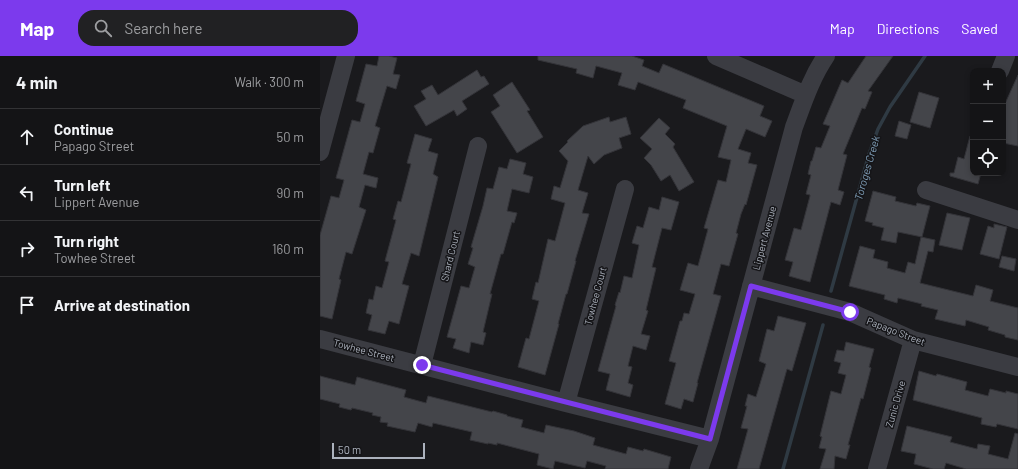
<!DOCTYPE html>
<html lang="en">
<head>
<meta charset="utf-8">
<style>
	:root { --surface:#141416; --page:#212123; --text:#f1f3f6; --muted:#9d9ea1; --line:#333335; --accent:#7c3aed }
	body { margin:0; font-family:Barlow,sans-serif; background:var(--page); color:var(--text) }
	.controls { position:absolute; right:12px; top:12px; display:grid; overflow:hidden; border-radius:8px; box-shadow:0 2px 6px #0003 }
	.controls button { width:36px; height:36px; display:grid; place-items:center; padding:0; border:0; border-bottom:1px solid var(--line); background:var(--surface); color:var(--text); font:20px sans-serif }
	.scale { position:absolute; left:12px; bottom:10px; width:93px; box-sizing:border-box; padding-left:4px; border:2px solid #acb2bd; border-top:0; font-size:11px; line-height:14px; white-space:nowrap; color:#acb2bd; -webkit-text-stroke:3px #151518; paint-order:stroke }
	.stop { position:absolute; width:12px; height:12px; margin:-9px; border:3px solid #7c3aed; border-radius:50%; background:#fff }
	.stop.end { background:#7c3aed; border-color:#fff; box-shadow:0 1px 4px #0008 }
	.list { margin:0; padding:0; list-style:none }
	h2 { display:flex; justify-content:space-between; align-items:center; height:52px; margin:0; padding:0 16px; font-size:17px }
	h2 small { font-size:13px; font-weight:400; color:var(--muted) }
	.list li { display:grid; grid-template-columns:26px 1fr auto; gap:12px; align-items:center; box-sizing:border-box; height:56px; padding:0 16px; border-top:1px solid var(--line) }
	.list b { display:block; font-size:15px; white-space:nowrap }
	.list p { margin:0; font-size:13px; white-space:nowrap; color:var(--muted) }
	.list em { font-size:13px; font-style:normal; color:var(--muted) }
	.icon { flex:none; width:22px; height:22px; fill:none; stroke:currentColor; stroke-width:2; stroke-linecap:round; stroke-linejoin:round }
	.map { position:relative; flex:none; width:698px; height:413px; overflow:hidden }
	header { display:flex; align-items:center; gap:24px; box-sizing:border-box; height:56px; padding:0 20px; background:var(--accent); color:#fff }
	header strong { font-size:19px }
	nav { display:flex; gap:22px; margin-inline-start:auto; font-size:14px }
	.search { width:280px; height:36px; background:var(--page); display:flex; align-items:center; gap:10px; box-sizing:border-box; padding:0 14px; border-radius:16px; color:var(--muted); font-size:15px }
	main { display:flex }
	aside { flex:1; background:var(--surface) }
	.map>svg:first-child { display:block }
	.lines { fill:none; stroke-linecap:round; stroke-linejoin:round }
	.stream { stroke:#2f3a43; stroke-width:3.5 }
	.building { fill:#44454a; stroke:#343439 }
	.minor { stroke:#3b3c42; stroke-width:18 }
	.route { stroke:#7c3aed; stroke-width:5 }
	.labels { text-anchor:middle; stroke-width:3; stroke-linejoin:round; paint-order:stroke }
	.street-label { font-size:10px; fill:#acb2bd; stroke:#151518 }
	.water-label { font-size:11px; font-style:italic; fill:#81a0ba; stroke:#151518 }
</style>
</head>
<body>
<header>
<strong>Map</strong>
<div class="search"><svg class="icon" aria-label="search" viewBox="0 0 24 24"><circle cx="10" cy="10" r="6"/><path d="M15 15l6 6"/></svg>Search here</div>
<nav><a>Map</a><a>Directions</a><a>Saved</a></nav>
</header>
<main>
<aside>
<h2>4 min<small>Walk · 300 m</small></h2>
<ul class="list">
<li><svg class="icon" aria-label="ahead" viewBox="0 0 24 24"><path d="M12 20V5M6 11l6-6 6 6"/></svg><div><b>Continue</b><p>Papago Street</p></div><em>50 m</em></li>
<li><svg class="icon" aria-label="left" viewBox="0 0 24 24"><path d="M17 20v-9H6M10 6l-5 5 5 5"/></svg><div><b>Turn left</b><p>Lippert Avenue</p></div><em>90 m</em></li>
<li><svg class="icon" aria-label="right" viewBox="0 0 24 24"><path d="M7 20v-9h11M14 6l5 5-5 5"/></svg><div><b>Turn right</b><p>Towhee Street</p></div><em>160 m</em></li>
<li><svg class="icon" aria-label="arrive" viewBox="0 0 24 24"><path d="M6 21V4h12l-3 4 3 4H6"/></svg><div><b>Arrive at destination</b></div></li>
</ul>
</aside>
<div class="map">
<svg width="698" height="413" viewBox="0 0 698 413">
	<rect width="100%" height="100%" fill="#1a1a1d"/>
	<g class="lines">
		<!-- stream -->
		<path class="stream" d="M511,235L549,98L558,73L570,51L605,0
			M463,413L503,269"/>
	</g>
	<!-- building -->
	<path class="building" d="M59,0H69L77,2L73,18L80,19L76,33L67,30L55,70L60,72L53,97L49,96L43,118L58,122L56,132L45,129L39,151L46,154L32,198L26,196L19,223L21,224L12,263L0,260V179L11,140L19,142L24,124L16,122L32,64L40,66L45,48L36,45L46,8L57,10Z
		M218,0H312L324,4L322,10L339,17L343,8L444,50L440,60L452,65L445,81L426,73L418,93L431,97L428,107L437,109L426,149L425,148L421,158L416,177L418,178L409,210L401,208L393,238L401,240L377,327H378L373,346L364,343L361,353L345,348L356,307L349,305L354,287L360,265H362L364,257L369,258L375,238L360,234L368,207L378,210L388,173L384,172L398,124L406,126L411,104L398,101L407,70L363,52L366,44L318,26L315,34L298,29L302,17L276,10L273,22L256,17L257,13L218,4Z
		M546,0H573L548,35L552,36L545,53L542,52L523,98L527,99L518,134L524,136L520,149L511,146L490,226L469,220L473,206L465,204L474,172L481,174L490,140V139L486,138L491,119L488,118L491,105H492L496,91L501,92L510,70L503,68L522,24L528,27Z
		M157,14L161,21L164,20L169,28L142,45L147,53L137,60L134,54L106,70L94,50L106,43L101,35L112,29L118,39Z
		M698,19V90L683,87V52Z
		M192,26L210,54L207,55L223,81L197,97L171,56L180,50L173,39Z
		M599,36L619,42L610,72L590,66Z
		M289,61L290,66L306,61L311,78L299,82L302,92L284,99L274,108L268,100L258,134L268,137L262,157L269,158L255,205H256L247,238H246L238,268H239L225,319L198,311L206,282L209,283L219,245L212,243L216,226L218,227L228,183L235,185L245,147L231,143L234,130L240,132L248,105L239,95L248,86L247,85L263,70Z
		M339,62L350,72L345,78L355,88L353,91L374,126L359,135L350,119L341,125L331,109L324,102L332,93L320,82Z
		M579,65L591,69L587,83L575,80Z
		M95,78L112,83L108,95L118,98L113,118L118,121L99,200L91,197L82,228L89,230L79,268L69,265L65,278L48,274L52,259L46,257L49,243L53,244L56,230L62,232L69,206L65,205L76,164L73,163L78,145L81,146L91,108L87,107Z
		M650,80L653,81V117H661L658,128L630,120V117H634L638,101L644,103Z
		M190,103L206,107L203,118L213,121L209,137L192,133L187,155L197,157L194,167L192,166L183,198H181L170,238H172L163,276L166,277L163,289L151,286L149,297L133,292L136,283L127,281L141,230L149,232L155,211L148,208L153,192L151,191L163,150L167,132L173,133L179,111L187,113Z
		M553,135L576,141L575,145L596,150L597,147L610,150L602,181L578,176L576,187L561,184L564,172L552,169L553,167L545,165Z
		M342,141L359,146L351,174L342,172L332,211L336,212L326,254L328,255L321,278L330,280L326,294L313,290L308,310L312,311L308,327L313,329L310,341L286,334L290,318L278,315L296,250L295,249L299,236L300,237L304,220L312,222L319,189L312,187L317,170L323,172L329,151L339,154Z
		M627,157L650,162L642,194L619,189Z
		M674,168L687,171L679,203L660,198L668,170L674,172Z
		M601,181L615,184L613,196L608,195L600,227L653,240L656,229L673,234L670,245L698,252V284L685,281V279L668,274L669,271L646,264L645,270L615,263L618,254L601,250L602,248L578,242L577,247L564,243L565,239L529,230L540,190L555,194L553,202L568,206L567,212L585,217L588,206L595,208Z
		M682,200L696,203L694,215L679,211Z
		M458,260L486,267L472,315L467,313L439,413H417L428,373L421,372L427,350H425L428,338L436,341L446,308L439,305L447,273L454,275Z
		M526,286L554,293L549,311L551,312L543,343L541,342L528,389H530L526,403L515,400L514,413H500L506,393L499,392L502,381L500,380L511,335L521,338L526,319L518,317L521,307L514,305L517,294L524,295Z
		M599,315L616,320L617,318L647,326L645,334L668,340L670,333L686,337V335L698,338V373L677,368L676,371L661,368L662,362L593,344Z
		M0,320L35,329L37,321L86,334L84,341L106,347L108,340L172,356L173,355L187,359V360L203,364L201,371L224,377L226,369L254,375L275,382L273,389L306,398L308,391L323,395L324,393L351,401L348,413H285L286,410L267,405L265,412L235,405L233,413L217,409L219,398L177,387V389L168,387V388L150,384L152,376L113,367L112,371L98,367L95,376L67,370L68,367L60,366L61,361L52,359L53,357L32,352L31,354L19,351L20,348L0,343Z
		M587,370L632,381L630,386L657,393L658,388L670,390L668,398L688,403L695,377L698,378V413H646L626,407L624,413H613L594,408L596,398L581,395Z"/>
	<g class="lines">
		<!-- minor -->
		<path class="minor" d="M396,0L486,39
			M680,15L686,0
			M0,96L26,0
			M606,134L698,164
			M431,230L530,256L593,284L698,311
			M0,283L246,347L390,383
			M102,309L158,90
			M246,347L305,133
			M379,413L390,383L474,71C483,47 491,22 506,0
			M557,413L593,284"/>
	</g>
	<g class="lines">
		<!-- route -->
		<path class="route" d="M102,309L390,383L431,230L530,256"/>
	</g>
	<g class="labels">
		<!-- street labels -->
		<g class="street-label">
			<text transform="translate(444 182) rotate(-75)" y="4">Lippert Avenue</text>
			<text transform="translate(130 200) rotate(-76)" y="4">Shard Court</text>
			<text transform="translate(275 240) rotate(-75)" y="4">Towhee Court</text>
			<text transform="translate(576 275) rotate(21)" y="4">Papago Street</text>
			<text transform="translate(44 294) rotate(15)" y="4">Towhee Street</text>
			<text transform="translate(575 348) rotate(-74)" y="4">Zunic Drive</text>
		</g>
		<!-- water labels -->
		<g class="water-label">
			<text transform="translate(547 112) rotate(-74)" y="4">Toroges Creek</text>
		</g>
	</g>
</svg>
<div class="controls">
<button>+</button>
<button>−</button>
<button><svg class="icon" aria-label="locate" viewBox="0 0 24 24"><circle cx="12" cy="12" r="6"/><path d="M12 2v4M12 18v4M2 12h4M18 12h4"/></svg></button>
</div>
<div class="scale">50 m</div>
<div class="stop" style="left:530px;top:256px"></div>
<div class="stop end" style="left:102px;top:309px"></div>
</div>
</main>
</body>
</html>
